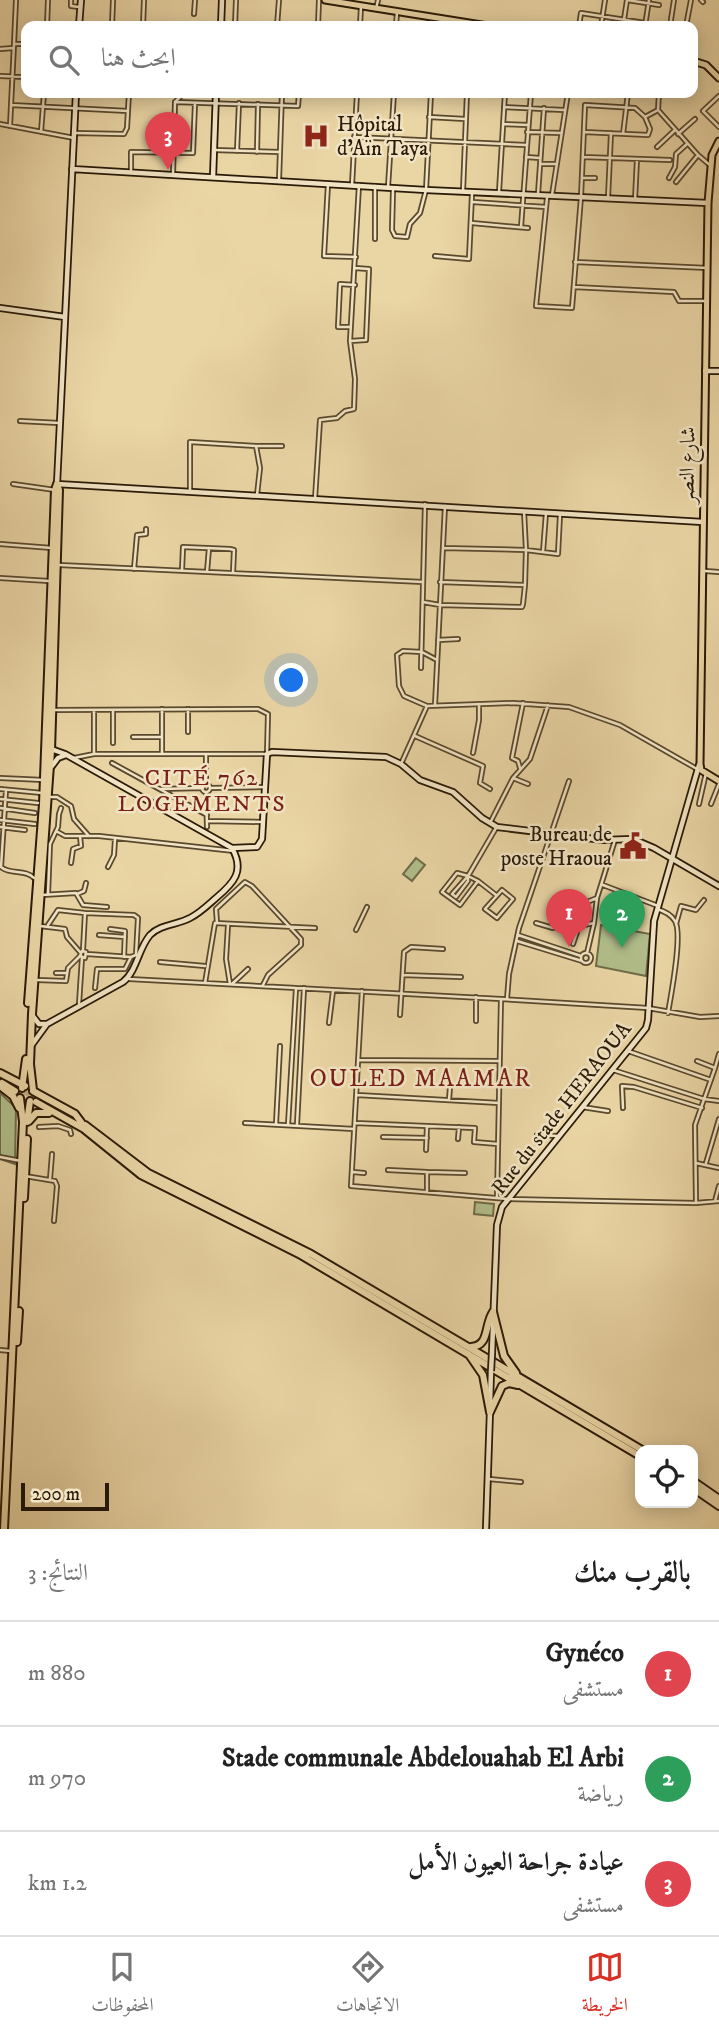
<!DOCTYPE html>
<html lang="ar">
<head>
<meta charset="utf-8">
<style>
	:root { --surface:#fff; --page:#f6f6f6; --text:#222; --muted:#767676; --line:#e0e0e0; --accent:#d93025 }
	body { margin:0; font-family:"IM FELL DW Pica",Amiri,serif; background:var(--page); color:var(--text); direction:rtl }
	.controls { position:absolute; right:21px; bottom:21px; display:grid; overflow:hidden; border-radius:14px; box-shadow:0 4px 18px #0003 }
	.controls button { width:63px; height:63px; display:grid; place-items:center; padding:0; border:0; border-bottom:2px solid var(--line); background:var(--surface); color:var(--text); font:35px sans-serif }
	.scale { position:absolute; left:21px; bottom:18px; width:88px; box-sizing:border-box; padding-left:7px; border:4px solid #2a1a07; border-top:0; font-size:19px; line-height:24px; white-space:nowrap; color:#2a1a07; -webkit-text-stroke:5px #f1e4c4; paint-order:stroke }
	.you { position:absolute; left:292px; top:681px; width:24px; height:24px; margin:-18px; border:5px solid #fff; border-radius:50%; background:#1a73e8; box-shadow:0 0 0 10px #1a73e833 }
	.badge { display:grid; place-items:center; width:46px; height:46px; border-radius:50%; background:var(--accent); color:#fff; font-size:23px; font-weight:700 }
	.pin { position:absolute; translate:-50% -58px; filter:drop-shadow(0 2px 4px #0008) }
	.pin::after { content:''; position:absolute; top:37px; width:24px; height:21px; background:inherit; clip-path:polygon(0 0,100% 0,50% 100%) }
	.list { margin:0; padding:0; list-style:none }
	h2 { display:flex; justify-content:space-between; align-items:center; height:91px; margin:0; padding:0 28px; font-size:30px }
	h2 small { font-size:23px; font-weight:400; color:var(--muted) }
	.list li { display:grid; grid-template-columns:46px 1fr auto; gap:21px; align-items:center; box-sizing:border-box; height:105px; padding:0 28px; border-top:2px solid var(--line) }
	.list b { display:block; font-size:26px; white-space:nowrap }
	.list p { margin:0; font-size:23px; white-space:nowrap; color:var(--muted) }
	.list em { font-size:23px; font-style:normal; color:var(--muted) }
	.icon { flex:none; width:38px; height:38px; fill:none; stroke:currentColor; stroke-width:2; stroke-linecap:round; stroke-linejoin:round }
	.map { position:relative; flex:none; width:719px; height:1529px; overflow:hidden; direction:ltr }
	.search { position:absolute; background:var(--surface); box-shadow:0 4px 18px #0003; left:21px; right:21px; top:21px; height:77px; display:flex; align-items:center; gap:18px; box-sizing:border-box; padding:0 24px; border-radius:14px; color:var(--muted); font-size:26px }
	.sheet { height:406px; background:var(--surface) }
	nav { display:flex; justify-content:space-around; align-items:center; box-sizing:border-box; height:98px; border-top:2px solid var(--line); background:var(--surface); font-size:19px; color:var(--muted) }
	nav a { display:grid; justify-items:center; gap:4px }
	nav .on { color:var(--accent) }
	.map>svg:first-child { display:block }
	.green { fill:#b1be8b; stroke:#6e6c49; stroke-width:2 }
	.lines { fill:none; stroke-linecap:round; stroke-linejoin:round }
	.highway-tunnel { stroke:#c4b085; stroke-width:6; stroke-dasharray:6 3; stroke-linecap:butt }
	.street-casing { stroke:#5a492e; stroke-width:6 }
	.secondary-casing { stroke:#2a1a07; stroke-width:8 }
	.primary-casing { stroke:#2a1a07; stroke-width:9 }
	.highway-casing { stroke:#2a1a07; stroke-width:10 }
	.street { stroke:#f1e4c4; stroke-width:2.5 }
	.secondary { stroke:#f1e4c4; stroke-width:4.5 }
	.primary { stroke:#ead5a5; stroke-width:5 }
	.highway { stroke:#ead5a5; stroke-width:6 }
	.secondary-bridge-casing { stroke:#2a1a07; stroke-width:8; stroke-linecap:butt }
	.secondary-bridge { stroke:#f1e4c4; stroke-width:4.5 }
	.labels { text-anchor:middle; stroke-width:5; stroke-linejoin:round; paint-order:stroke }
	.poi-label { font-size:21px; fill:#2a1a07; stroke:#f1e4c4; text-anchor:start }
	.street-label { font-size:21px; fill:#2a1a07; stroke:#f1e4c4 }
	.neighbourhood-label { font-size:23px; letter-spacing:2px; fill:#7a1f14; stroke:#f1e4c4 }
	.quarter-label { font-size:24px; letter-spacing:2px; fill:#7a1f14; stroke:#f1e4c4 }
</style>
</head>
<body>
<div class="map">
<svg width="719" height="1529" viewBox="0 0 719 1529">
	<rect width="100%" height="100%" fill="#ead5a5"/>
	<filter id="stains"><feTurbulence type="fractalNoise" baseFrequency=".00286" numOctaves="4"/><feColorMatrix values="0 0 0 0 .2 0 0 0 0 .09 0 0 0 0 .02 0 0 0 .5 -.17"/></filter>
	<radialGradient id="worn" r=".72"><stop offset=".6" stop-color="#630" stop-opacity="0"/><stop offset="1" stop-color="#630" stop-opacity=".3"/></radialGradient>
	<!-- green -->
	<path class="green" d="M416,858L425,865L412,881L403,874Z
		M601,925L650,934L646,976L596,966Z
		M0,1093L16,1108L15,1164L0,1159Z
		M475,1202L494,1204L493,1216L474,1214Z"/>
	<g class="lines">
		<!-- highway-tunnel -->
		<path class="highway-tunnel" d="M17,1087L38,1099"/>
		<defs>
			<path id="street" d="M16,0L14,44H26
				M71,0V6L79,7
				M701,0L703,2
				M376,9L378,0
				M194,14L195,0
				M47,26L48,0
				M112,26L113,0
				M143,26L144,0
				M230,26H285
				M235,26L236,0
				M277,26L279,0
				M318,26L319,0
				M360,26L361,6
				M396,26L397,12
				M579,26L581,13L645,23
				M601,26L605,0
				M623,26L627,0L659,5
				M645,26L649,0
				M670,26L674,0
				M686,26L691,0
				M0,49L13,48
				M0,76L26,77
				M659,93L658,110L698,155L711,166
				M719,96L703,111L719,127
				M175,102L298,106L299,93
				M11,105L128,111
				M504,107L564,110
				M429,117L465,119
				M0,124L74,138
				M503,124L528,125
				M10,126L14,44
				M41,132L44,93
				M527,132L561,133
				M584,132L648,135L650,129L645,117
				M75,133L124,134L127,128L129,93
				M623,134L628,93
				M678,134L695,119
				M354,137L526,145
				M657,147L675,130
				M214,150L280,152
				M237,151L239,103
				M257,152L258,104
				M526,157L540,158
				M583,157L670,160
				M540,164H556
				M131,172V152L193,153L195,103
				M173,174L175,102L184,93
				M582,178H595
				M669,178L675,167L676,154L687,144
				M279,180L282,93
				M676,182L698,155
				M328,184L324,256L356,257
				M352,185L357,93
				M388,187L394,93
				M393,190L392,230L395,236L407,237L410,224L420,213L426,190L431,93
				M463,191L467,93
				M499,192L505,93
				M538,194L544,108
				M552,195L568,93
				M547,198L536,306L572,308L581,197L585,105L635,108L645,117L658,110
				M608,198L611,133
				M635,200L637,159
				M473,202L546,207
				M472,223L528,228
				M521,227L531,93
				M375,239V186
				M435,256L469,259L472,194
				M575,262L708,268
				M574,287L674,292L679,301H707
				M350,327H338L340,284L355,285
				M350,341L366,340L369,269L355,268
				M20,421L59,423
				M256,446H282
				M13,484L55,490
				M190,491V442L256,446L260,468L257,495
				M315,499L320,420L337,418L345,411L354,409L355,379L350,341L359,185
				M0,544L52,548
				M443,548L526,550L524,511
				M543,552L546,513
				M59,565L423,582
				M134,569L137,535L146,534V529
				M182,570L183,547L230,549L234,550L233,573
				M705,571L719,572
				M207,572L209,548
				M0,578L49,581
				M525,585L526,550L558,554L560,515
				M423,602L440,605L522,607L523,604L525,585L440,582
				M438,640L458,639
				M437,660L422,652L403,651L397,655L399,686L404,696L427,706L513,703L569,707L620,725L697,769
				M421,668L425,504
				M435,705L445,506
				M54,710L258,709L268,714L267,754H94L74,758
				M94,710V754
				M113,710V743
				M188,732V709
				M415,736L483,766L480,783L490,789
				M133,737H161
				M473,753L479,720V704
				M162,754V709
				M112,763L207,815
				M401,764L427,706
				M520,768L518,761L512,758L523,703
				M0,778L44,780
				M513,778L528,784
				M206,784V754
				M202 788a4 4 0 1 1 8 0a4 4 0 1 1-8 0Z
				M210,788L265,787
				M0,789L42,793
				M160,789L203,788
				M6,790L1,867C10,875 26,869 34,878
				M206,792L207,827
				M50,797H57L71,806L74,819L89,836
				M0,799L38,803
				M699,804L706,773
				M711,804L719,784
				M0,808L35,813
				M0,820L35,824
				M207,821L263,822
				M490,823L513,778L530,759L548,705
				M0,827L25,830
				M496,828L468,876L457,873L442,892L460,905L478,881L496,895
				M56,831L65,836H99L234,851
				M572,862L578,860L609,864
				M71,863L73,849L81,846L80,836
				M108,867L114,855L115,839
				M468,876V881L456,897L452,894L468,876L478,881
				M603,885L658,906
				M502,890L513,899L497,918L485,909Z
				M48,894L50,844L58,827L59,814L61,808
				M77,894L84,891L86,883
				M42,895L76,893L83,905L107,907
				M573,898L587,902
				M657,909C664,911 671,914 675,921C683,934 671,995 668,1013
				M217,923L216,909L245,882L252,886L301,939V945L268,975L263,985
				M536,923L553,928L568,923L579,926L594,923L597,898L615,840
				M676,924L681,906L696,910L704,900
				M48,925L58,910L85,913
				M228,925L226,959L230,984
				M40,926L65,929L67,937L80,952
				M110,929L125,931L124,957
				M356,930L367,907
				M99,935L125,937
				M518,935L581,956
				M517,941L582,961
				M573,944L587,902L597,898
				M83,950L85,913L134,915L138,918L136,955L131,957L87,954
				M581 958a5 5 0 1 1 10 0a5 5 0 1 1-10 0Z
				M587,953L594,923
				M160,962L205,966
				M56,973H67
				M403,975L461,977
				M129,979L501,999L648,1008L700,1017L719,1016
				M37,980L66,981L68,968L80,956L82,951L86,952L85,958L80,956
				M205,983L215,923L315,928
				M232,984L248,969
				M95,988L97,969H125L131,957
				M362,991L351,1186L508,1199L696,1203L719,1201
				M507,999L509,974L519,928L569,781
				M79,1004L82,958
				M400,1015L404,952L411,947L443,949
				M476,1021V997
				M329,1023L333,991
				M628,1051L711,1080
				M358,1060L498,1061
				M715,1068L719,1054
				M613,1070L704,1099L719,1101
				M357,1095L499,1103
				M449,1100L450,1087
				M582,1107L608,1111
				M623,1108L622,1086L634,1087L702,1108
				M245,1123L354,1129
				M355,1123L475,1128L474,1142L498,1144
				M276,1124L280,1046
				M288,1125L296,988
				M297,1125L304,988
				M39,1127L58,1126L70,1130L71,1134
				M537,1135L558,1136
				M383,1137L427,1138
				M458,1139L459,1127
				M426,1150L427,1126
				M0,1157L21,1161
				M696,1163L719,1168
				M706,1163L719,1119
				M388,1170L427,1172V1192
				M353,1172L364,1173
				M427,1172L465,1173
				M25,1176L55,1181L57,1186L54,1221
				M50,1179L52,1154
				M497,1198L501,999
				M715,1201L719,1186
				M696,1202L695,1125L715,1068L697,1061
				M0,1350L11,1351
				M489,1479L521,1482"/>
			<path id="secondary" d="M79,26L81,0
				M221,26L222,0
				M76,93L57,484L703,522
				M72,169L426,190L708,203
				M213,177L216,93
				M0,308L65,317
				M705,371H719
				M52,766L58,758L66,755
				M232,848L257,847L262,839L267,754L272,752L386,757L401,764L420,780L453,792L482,818L497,827L603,840L633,839L654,848L719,886
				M47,1024L123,982C137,971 138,949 150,935C161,924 177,925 190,918C200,913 208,905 216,898C234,883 245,871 232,848L65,754L51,749
				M31,1046L47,1024H39L32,1015
				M492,1353L497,1225L502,1207L646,1028L648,1020L654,921L699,765
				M490,1402L491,1371
				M486,1529L490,1411"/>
			<path id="primary" d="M325,0L488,26
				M693,61L706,65L719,78
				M719,141L712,155L708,203L700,764L701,770L719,781"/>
			<path id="highway" d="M28,1003L43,804L55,490L57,484
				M0,1073L25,1086
				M2,1083L15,1091
				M0,1086L13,1096L19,1108
				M22,1088L26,1059
				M33,1090L30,1064L32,1014L51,751L59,490L57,484
				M33,1091L75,1114L81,1122
				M36,1102L84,1129L141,1175L299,1254L640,1456
				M29,1121L36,1113H49
				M27,1122L30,1101
				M85,1125L148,1173L311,1254L642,1450
				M24,1198L27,1139
				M493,1312L504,1356L516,1373
				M17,1342L19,1311
				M471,1347C490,1346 484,1325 493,1312
				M470,1356L483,1375L490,1412
				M490,1412L502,1386L509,1383L518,1385
				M693,1481L719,1499
				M693,1488L719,1506
				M4,1529L23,1122L20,1098"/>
		</defs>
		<!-- street casing -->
		<use href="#street" class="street-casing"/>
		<!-- secondary casing -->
		<use href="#secondary" class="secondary-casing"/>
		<!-- primary casing -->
		<use href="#primary" class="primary-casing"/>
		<!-- highway casing -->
		<use href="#highway" class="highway-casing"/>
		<!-- street -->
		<use href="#street" class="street"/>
		<!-- secondary -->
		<use href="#secondary" class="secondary"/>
		<!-- primary -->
		<use href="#primary" class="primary"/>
		<!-- highway -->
		<use href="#highway" class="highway"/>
		<defs>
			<path id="secondary-bridge" d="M491,1371L492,1353"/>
		</defs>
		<!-- secondary-bridge casing -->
		<use href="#secondary-bridge" class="secondary-bridge-casing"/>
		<!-- secondary-bridge -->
		<use href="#secondary-bridge" class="secondary-bridge"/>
	</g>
	<!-- icons -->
	<defs>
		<symbol id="hospital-bare" viewBox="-9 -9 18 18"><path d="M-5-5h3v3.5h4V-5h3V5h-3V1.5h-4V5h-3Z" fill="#8f2418" stroke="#f1e4c4" stroke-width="2.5" paint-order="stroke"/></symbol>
		<symbol id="civic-bare" viewBox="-9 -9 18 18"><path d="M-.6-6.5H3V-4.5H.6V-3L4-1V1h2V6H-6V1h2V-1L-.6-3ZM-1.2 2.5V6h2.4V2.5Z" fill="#8f2418" stroke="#f1e4c4" stroke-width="2.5" paint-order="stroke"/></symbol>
	</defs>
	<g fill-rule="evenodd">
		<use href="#hospital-bare" x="297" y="117" width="38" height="38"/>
		<use href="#civic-bare" x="614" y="827" width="38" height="38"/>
	</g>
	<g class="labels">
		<!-- poi labels -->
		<g class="poi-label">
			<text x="337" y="131">Hôpital<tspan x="337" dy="24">d'Aïn Taya</tspan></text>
			<text x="612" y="841" text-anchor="end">Bureau de<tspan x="612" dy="24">poste Hraoua</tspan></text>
		</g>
		<!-- street labels -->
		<g class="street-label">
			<text transform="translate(687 465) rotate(-89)" y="7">شارع النصر</text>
			<text transform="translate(561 1108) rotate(-52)" y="7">Rue du stade HERAOUA</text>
		</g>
		<!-- neighbourhood labels -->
		<g class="neighbourhood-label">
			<text x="202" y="785">CITÉ 762<tspan x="202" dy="26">LOGEMENTS</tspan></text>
		</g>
		<!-- quarter labels -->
		<g class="quarter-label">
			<text x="421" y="1086">OULED MAAMAR</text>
		</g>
	</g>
	<rect width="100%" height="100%" filter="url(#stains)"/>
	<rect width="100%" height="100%" fill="url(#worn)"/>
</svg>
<div class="controls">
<button><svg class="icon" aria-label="locate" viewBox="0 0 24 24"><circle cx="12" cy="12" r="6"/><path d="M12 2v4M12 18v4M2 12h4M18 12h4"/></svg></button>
</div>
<div class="scale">200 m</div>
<div class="you"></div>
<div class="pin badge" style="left:569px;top:947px;background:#e0444e">1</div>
<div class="pin badge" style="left:622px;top:948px;background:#2e9e5b">2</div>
<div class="pin badge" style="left:168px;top:170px;background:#e0444e">3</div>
<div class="search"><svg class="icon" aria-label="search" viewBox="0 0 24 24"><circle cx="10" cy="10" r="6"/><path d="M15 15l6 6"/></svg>ابحث هنا</div>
</div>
<section class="sheet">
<h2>بالقرب منك<small>النتائج: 3</small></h2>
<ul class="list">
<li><span class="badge" style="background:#e0444e">1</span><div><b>Gynéco</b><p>مستشفى</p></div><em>880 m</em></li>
<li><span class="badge" style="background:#2e9e5b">2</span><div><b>Stade communale Abdelouahab El Arbi</b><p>رياضة</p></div><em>970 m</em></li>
<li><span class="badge" style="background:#e0444e">3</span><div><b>عيادة جراحة العيون الأمل</b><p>مستشفى</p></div><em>1.2 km</em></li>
</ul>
</section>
<nav>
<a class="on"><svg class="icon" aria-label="map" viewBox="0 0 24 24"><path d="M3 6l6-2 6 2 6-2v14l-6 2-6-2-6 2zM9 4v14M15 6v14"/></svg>الخريطة</a>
<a><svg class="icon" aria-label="directions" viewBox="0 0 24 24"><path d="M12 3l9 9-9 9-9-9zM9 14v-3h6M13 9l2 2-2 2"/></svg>الاتجاهات</a>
<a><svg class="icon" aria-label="saved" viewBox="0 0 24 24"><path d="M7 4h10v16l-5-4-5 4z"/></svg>المحفوظات</a>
</nav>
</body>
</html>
